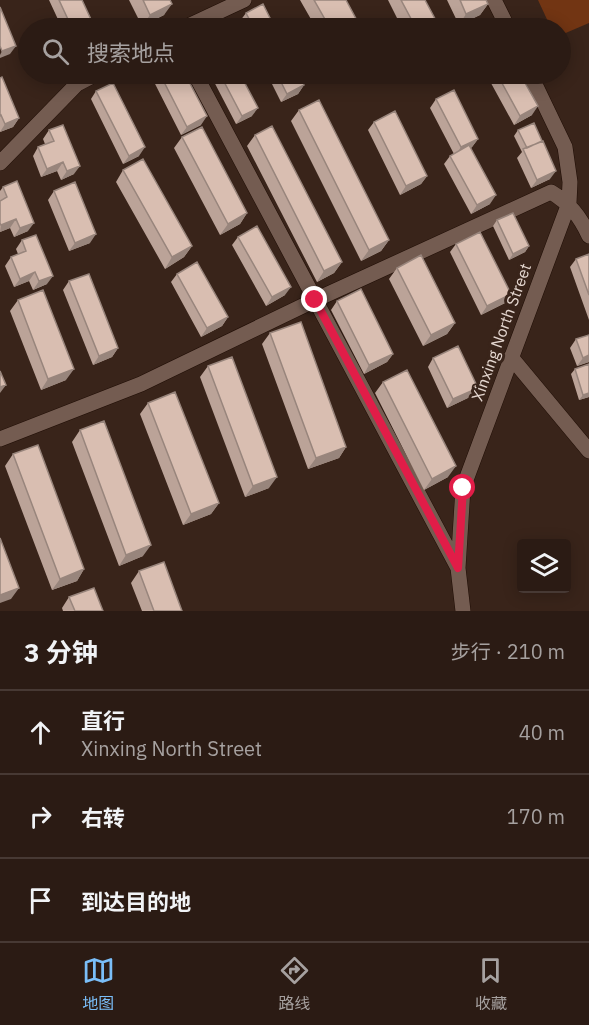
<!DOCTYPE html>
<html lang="zh">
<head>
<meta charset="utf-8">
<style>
	:root { --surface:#2b1b14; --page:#33241d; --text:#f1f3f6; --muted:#a6a1a0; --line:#473934; --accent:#7abef8 }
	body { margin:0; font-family:"IBM Plex Sans","Noto Sans SC",sans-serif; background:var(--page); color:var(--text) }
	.controls { position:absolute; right:18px; bottom:18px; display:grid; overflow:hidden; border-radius:6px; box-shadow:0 3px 15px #0003 }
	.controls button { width:54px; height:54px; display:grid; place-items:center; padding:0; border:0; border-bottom:2px solid var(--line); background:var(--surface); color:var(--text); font:30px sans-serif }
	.stop { position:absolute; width:18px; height:18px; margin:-14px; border:4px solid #e11d48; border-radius:50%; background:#fff }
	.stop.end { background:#e11d48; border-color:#fff; box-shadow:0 2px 6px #0008 }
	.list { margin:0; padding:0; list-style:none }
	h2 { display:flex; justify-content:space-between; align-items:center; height:78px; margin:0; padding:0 24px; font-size:26px }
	h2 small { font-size:20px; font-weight:400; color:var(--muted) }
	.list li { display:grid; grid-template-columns:39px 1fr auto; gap:18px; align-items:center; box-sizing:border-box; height:84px; padding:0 24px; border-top:2px solid var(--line) }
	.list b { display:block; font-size:22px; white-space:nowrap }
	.list p { margin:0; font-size:20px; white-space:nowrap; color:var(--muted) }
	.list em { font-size:20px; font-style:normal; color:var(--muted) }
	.icon { flex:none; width:33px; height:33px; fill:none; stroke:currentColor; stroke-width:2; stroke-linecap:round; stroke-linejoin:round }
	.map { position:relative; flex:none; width:589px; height:611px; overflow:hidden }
	.search { position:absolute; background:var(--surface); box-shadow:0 3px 15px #0003; left:18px; right:18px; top:18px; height:66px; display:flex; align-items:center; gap:15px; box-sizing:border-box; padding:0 21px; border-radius:33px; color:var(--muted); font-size:22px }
	.sheet { height:330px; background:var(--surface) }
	nav { display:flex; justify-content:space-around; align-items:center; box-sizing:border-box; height:84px; border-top:2px solid var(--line); background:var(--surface); font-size:16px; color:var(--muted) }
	nav a { display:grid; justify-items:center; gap:3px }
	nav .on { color:var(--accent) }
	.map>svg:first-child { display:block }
	.green { fill:#723513 }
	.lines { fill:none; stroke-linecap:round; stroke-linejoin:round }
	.minor-casing { stroke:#1f0d05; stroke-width:16 }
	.minor { stroke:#745c51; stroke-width:15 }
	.wall { fill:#bba398 }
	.shaded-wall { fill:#98857c }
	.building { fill:#d9beb1; stroke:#98857c; stroke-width:1.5 }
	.route { stroke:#e11d48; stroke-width:8 }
	.labels { text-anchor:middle; stroke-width:6; stroke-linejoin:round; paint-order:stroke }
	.street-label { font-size:16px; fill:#e5d7d0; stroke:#39241a }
</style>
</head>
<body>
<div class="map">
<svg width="589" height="611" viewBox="0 0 589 611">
	<rect width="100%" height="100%" fill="#39241a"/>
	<!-- green -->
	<path class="green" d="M538,0H589V23L561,35L560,28H551Z"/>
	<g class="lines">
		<defs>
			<path id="minor" d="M494,0L508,28
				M184,28L244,0
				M195,74L458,568
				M0,163L77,84L96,74
				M511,357L589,451
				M0,439L141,384L315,300L551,192C569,203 580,216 589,236
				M463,611L458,568L463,488L569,203L570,182L565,147L530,74"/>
		</defs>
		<!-- minor casing -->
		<use href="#minor" class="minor-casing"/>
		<!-- minor -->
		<use href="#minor" class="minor"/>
	</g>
	<!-- wall -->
	<path class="wall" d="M49,0H82L95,28H62Z
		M129,0H170L164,15L142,26Z
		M300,0H346L361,28H316Z
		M388,0H425L440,28H402Z
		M447,0H486L488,4L480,15L459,25Z
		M246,13L275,28H244L240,21Z
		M150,74H185L201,125L181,135Z
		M210,74H240L252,116L236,124Z
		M267,74H298L304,85L298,94L281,102Z
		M340,74H356L344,80Z
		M486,74H520L532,115L514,125Z
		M0,78L19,118L13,127L0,132Z
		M96,91L139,156L123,164L91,99Z
		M436,99L478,139L472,147L471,148L490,204L471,214L444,164L450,156L454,154L430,108Z
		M299,110L389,240L381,251L361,261L291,121Z
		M374,122L427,176L421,184L400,195L368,130Z
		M49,130L74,174L61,180L57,171L41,177L33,156L38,147L45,144L43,139Z
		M518,130L550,179L531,188L517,158L522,152L514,136Z
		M255,135L342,262L334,273L317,282L247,146Z
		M182,137L247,213L240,224L220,235L174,148Z
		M123,170L192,246L184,257L165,269L116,182Z
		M3,187L28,231L14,237L10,228L0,232V191Z
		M54,191L90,243L69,251L48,200Z
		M497,220L529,246L525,252L509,260L493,226Z
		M238,237L285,295L266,306L232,245Z
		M22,240L47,284L33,290L29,281L14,287L5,266L11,257L18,254L16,249Z
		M456,244L511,294L505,303L481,315L450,252Z
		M589,254V320L570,267L576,259Z
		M397,268L455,323L447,334L423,346L389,279Z
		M177,274L228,317L222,326L201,337L171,282Z
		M69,281L118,348L112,357L93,365L63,290Z
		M18,300L66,380L41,390L10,311Z
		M337,301L393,354L387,362L364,374L331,310Z
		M270,333L346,447L339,458L308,469L262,344Z
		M576,339L589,362L577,366L570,348Z
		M433,358L478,388L472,396L447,408L428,367Z
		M589,364V397L579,400L571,374L575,369Z
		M208,366L269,488L245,497L200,377Z
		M383,382L448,477L424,490L375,393Z
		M148,403L219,503L211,514L183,525L140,414Z
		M80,430L143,556L119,566L72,442Z
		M13,454L84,569L77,581L52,590L5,466Z
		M139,571L182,611H142L131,583Z
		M69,597L103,611H63L62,608Z"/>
	<!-- shaded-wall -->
	<path class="shaded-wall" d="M172,4L164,15L142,26L150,15Z
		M488,4L480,15L459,25L466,14Z
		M16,46L10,54L0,58V55L2,51Z
		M349,74H356L344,80Z
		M304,85L298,94L281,102L287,94Z
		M538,106L532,115L514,125L520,116Z
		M258,108L252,116L236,124L242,116Z
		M207,116L201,125L181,135L187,127Z
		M19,118L13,127L0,132L5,124Z
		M478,139L472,147L455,156L461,147Z
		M145,147L139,156L123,164L129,156Z
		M63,162L57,171L41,177L47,169Z
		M80,166L74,174L61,180L67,171Z
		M556,171L550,179L531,188L537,180Z
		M427,176L421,184L400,195L406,186Z
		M496,195L490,204L471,214L477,205Z
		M247,213L240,224L220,235L228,224Z
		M16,219L10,228L0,232L1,225Z
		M34,223L28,231L14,237L20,228Z
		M96,234L90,243L69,251L75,243Z
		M389,240L381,251L361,261L369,250Z
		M192,246L184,257L165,269L172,257Z
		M529,246L525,252L509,260L513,254Z
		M342,262L334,273L317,282L324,271Z
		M35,272L29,281L14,287L20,279Z
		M53,276L47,284L33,290L39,281Z
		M291,287L285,295L266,306L272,297Z
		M511,294L505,303L481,315L487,306Z
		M228,317L222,326L201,337L207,328Z
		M455,323L447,334L423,346L431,335Z
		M118,348L112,357L93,365L99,356Z
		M393,354L387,362L364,374L369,365Z
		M589,355V362L577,366L583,358Z
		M74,369L66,380L41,390L48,379Z
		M6,385L0,393V387Z
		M478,388L472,396L447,408L453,399Z
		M589,393V397L579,400L583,395Z
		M346,447L339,458L308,469L316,458Z
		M456,466L448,477L424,490L432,479Z
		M277,477L269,488L245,497L253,486Z
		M219,503L211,514L183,525L191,514Z
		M151,545L143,556L119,566L126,555Z
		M84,569L77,581L52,590L60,579Z
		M19,588L11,599L0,603V595Z"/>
	<!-- building -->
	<path class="building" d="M59,0H82L95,28H72Z
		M143,0H170L172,4L150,15Z
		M314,0H346L361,28H330Z
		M401,0H425L440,28H416Z
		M460,0H486L488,4L466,14Z
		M263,4L275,28H254L246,13Z
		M0,7L16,46L2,51L0,46Z
		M160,74H185L207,116L187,127Z
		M220,74H240L258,108L242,116Z
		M277,74H298L304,85L287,94Z
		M497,74H520L538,106L520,116Z
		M2,77L19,118L5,124L1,115L0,116V78Z
		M113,83L145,147L129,156L96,91Z
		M454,90L478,139L461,147L436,99Z
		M319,100L389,240L369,250L299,110Z
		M395,111L427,176L406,186L374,122Z
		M534,123L542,141L527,148L518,130Z
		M63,125L80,166L67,171L63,162L47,169L38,147L54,141L49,130Z
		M272,126L342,262L324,271L255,135Z
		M202,127L247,213L228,224L182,137Z
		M543,141L556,171L537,180L523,149Z
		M469,145L496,195L477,205L450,156Z
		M143,159L192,246L172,257L123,170Z
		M17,181L34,223L20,228L16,219L1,225L0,223V201L7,197L3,187Z
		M75,182L96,234L75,243L54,191Z
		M513,213L529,246L513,254L497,220Z
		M257,226L291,287L272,297L238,237Z
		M480,232L511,294L487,306L456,244Z
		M36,235L53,276L39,281L35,272L20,279L11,257L26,251L22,240Z
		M589,254V295L576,259Z
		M421,255L455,323L431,335L397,268Z
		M197,262L228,317L207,328L177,274Z
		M89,274L118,348L99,356L69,281Z
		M361,289L393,354L369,365L337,301Z
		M43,290L74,369L48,379L18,300Z
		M301,322L346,447L316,458L270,333Z
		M589,335V355L583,358L576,339Z
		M458,346L478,388L453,399L433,358Z
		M232,357L277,477L253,486L208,366Z
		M589,364V393L583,395L575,369Z
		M407,370L456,466L432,479L383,382Z
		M0,371L6,385L0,387Z
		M175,392L219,503L191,514L148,403Z
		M104,421L151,545L126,555L80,430Z
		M38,445L84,569L60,579L13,454Z
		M0,538L19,588L0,595Z
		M164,562L182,611H154L139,571Z
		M94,588L103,611H75L69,597Z"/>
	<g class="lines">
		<!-- route -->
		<path class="route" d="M315,300L458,568L463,488"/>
	</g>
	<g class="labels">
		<!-- street labels -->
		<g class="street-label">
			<text transform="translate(501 332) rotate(-70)" y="6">Xinxing North Street</text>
		</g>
	</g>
</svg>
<div class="controls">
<button><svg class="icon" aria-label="layers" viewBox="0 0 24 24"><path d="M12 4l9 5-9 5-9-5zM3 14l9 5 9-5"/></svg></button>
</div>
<div class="stop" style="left:463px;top:488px"></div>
<div class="stop end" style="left:315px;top:300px"></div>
<div class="search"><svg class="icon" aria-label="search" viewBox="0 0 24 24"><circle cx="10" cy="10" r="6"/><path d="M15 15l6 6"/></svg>搜索地点</div>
</div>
<section class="sheet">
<h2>3 分钟<small>步行 · 210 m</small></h2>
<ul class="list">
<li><svg class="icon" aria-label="ahead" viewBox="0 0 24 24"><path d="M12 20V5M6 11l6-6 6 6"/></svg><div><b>直行</b><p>Xinxing North Street</p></div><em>40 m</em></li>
<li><svg class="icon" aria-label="right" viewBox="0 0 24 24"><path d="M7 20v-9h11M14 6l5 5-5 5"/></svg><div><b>右转</b></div><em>170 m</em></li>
<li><svg class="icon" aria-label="arrive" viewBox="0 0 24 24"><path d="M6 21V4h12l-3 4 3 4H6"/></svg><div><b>到达目的地</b></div></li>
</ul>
</section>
<nav>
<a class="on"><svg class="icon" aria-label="map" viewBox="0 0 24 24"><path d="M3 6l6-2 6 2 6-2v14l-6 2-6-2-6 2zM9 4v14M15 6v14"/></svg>地图</a>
<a><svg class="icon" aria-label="directions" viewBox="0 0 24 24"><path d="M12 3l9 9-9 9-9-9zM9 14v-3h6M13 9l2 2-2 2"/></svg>路线</a>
<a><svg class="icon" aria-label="saved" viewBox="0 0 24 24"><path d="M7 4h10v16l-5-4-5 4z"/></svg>收藏</a>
</nav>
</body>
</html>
